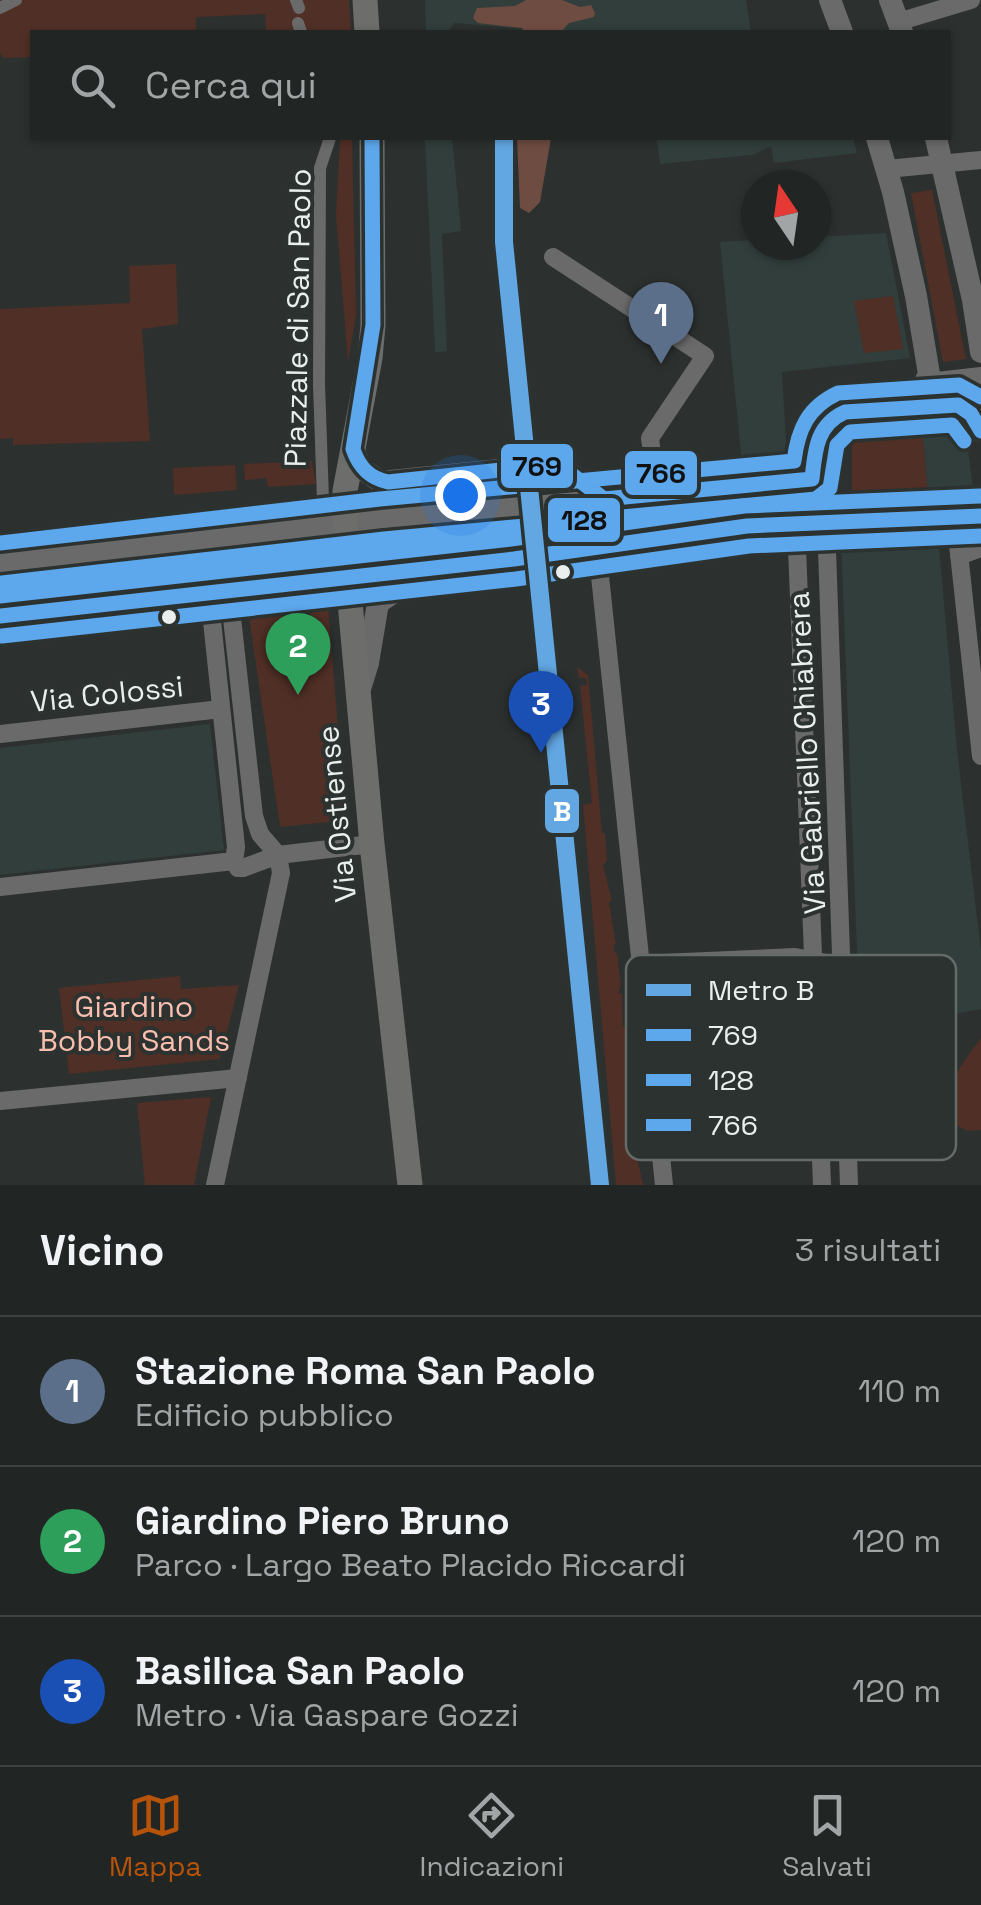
<!DOCTYPE html>
<html lang="it">
<head>
<meta charset="utf-8">
<style>
	:root { --surface:#212523; --page:#2d3130; --text:#f1f3f6; --muted:#a2a5a6; --line:#3e4241; --accent:#b45309 }
	body { margin:0; font-family:"Space Grotesk",sans-serif; background:var(--page); color:var(--text) }
	.compass { position:absolute; left:741px; top:170px; width:90px; height:90px; border-radius:50%; background:var(--surface); box-shadow:0 2px 8px #0004; rotate:347deg }
	.you { position:absolute; left:460px; top:495px; width:35px; height:35px; margin:-25px; border:8px solid #fff; border-radius:50%; background:#1a73e8; box-shadow:0 0 0 15px #1a73e833 }
	.badge { display:grid; place-items:center; width:65px; height:65px; border-radius:50%; background:var(--accent); color:#fff; font-size:32px; font-weight:700 }
	.pin { position:absolute; translate:-50% -82px; filter:drop-shadow(0 2px 5px #0008) }
	.pin::after { content:''; position:absolute; top:52px; width:35px; height:30px; background:inherit; clip-path:polygon(0 0,100% 0,50% 100%) }
	.list { margin:0; padding:0; list-style:none }
	h2 { display:flex; justify-content:space-between; align-items:center; height:130px; margin:0; padding:0 40px; font-size:42px }
	h2 small { font-size:32px; font-weight:400; color:var(--muted) }
	.list li { display:grid; grid-template-columns:65px 1fr auto; gap:30px; align-items:center; box-sizing:border-box; height:150px; padding:0 40px; border-top:2px solid var(--line) }
	.list b { display:block; font-size:38px; white-space:nowrap }
	.list p { margin:0; font-size:32px; white-space:nowrap; color:var(--muted) }
	.list em { font-size:32px; font-style:normal; color:var(--muted) }
	.icon { flex:none; width:55px; height:55px; fill:none; stroke:currentColor; stroke-width:2; stroke-linecap:round; stroke-linejoin:round }
	.map { position:relative; flex:none; width:981px; height:1185px; overflow:hidden }
	.search { position:absolute; background:var(--surface); box-shadow:0 2px 8px #0004; left:30px; right:30px; top:30px; height:110px; display:flex; align-items:center; gap:25px; box-sizing:border-box; padding:0 35px; border-radius:0px; color:var(--muted); font-size:38px }
	.sheet { height:580px; background:var(--surface) }
	nav { display:flex; justify-content:space-around; align-items:center; box-sizing:border-box; height:140px; border-top:2px solid var(--line); background:var(--surface); font-size:28px; color:var(--muted) }
	nav a { display:grid; justify-items:center; gap:5px }
	nav .on { color:var(--accent) }
	.map>svg:first-child { display:block }
	.built { fill:#313e3b }
	.green { fill:#502f26 }
	.forest { fill:#6f4c42 }
	.lines { fill:none; stroke-linecap:round; stroke-linejoin:round }
	.pedestrian { stroke:#6b6a6a; stroke-width:12 }
	.minor { stroke:#6b6a6a; stroke-width:18 }
	.tertiary { stroke:#6b6a6a; stroke-width:22 }
	.secondary { stroke:#6d6d6c; stroke-width:25 }
	.bus-1-casing { stroke:#2b3230; stroke-width:22 }
	.bus-2-casing { stroke:#2b3230; stroke-width:22 }
	.bus-3-casing { stroke:#2b3230; stroke-width:22 }
	.bus-1 { stroke:#5da7ec; stroke-width:15 }
	.bus-2 { stroke:#5da7ec; stroke-width:15 }
	.bus-3 { stroke:#5da7ec; stroke-width:15 }
	.metro-1-casing { stroke:#2b3230; stroke-width:25 }
	.metro-1 { stroke:#62a6e2; stroke-width:18 }
	.bus-dot { fill:#eaefee; stroke:#2b3230; stroke-width:4 }
	.labels { text-anchor:middle; stroke-width:8; stroke-linejoin:round; paint-order:stroke }
	.street-label { font-size:30px; fill:#eaefee; stroke:#2b3230 }
	.park-label { font-size:30px; fill:#fabeaf; stroke:#2b3230 }
	.key { fill:#2b3230; stroke:#646b69; stroke-width:2.5 }
	.key-label { font-size:28px; fill:#eaefee }
	.line-badge { stroke:#2b3230; stroke-width:4 }
	.badge-label { font-size:28px; text-anchor:middle; font-weight:bold; fill:#fff }
	.pale-badge-label { font-size:28px; text-anchor:middle; font-weight:bold; fill:#111 }
</style>
</head>
<body>
<div class="map">
<svg width="981" height="1185" viewBox="0 0 981 1185">
	<rect width="100%" height="100%" fill="#2c312f"/>
	<!-- built -->
	<path class="built" d="M425,0H746L751,32H527L526,29L455,23L447,32H426Z
		M425,138H452L461,231L442,234L447,351L440,352H435Z
		M657,138H853L857,153L774,163L771,146L752,155L660,164Z
		M886,233L910,358L782,372L787,458L742,463L720,242L756,240V245H816V237Z
		M965,427L975,502L929,505L922,430Z
		M938,536L957,750L981,952V1009L922,1020L923,1032H926L927,1075L862,1078L841,540Z
		M210,724L224,850L0,875V748Z"/>
	<!-- green -->
	<path class="green" d="M0,0H349L351,32H266L265,14L196,17V32H32V57L4,58L0,54Z
		M340,140H352L356,315L348,362L336,215Z
		M932,190L966,359L943,362L911,193Z
		M176,264L178,324L142,329L150,441L13,445V438L0,439V309L130,303L129,266Z
		M893,296L903,349L864,353L854,301Z
		M922,430L929,505L852,509V437L858,434Z
		M312,461L316,484L268,487L266,478L245,480L244,464Z
		M235,465L237,490L174,495L173,468Z
		M328,607L341,764L331,766L333,777H342L344,802L329,822L280,827L249,617L285,611L287,627L311,624V608Z
		M577,667L588,675L602,833H605L607,861L603,865L612,901L609,902L616,944L614,945V952L617,953L621,986L619,988V994H622L623,1026L626,1027L630,1065L627,1066L628,1074H631L639,1156L637,1157L643,1185H616L583,805L592,803L580,686L587,685L586,678H579Z
		M180,976L181,989L239,985L220,1059L69,1074L59,988Z
		M981,1038V1130L967,1131L955,1124C945,1082 956,1072 981,1038Z
		M211,1097L194,1185H145L137,1103Z"/>
	<!-- forest -->
	<path class="forest" d="M526,0H562L580,7L591,5L595,13L594,17L569,23L561,32H524L522,28L478,23L473,18L477,8L515,6Z
		M517,138H551L540,202L529,213L520,208Z"/>
	<g class="lines">
		<!-- pedestrian -->
		<path class="pedestrian" d="M296,0L299,8
			M0,8L16,0
			M298,23L301,32
			M323,500L319,384L320,168L330,138
			M846,1095L869,1094
			M923,1095L946,1093
			M894,1097H899"/>
		<!-- minor -->
		<path class="minor" d="M898,22L971,0
			M887,169L981,160
			M553,257L705,356L650,438L657,494
			M928,382L981,376
			M812,479L796,522L822,1185
			M592,500L664,1185
			M952,517L957,535L981,756
			M826,521L849,1185
			M959,556L981,548
			M229,591L254,816L260,834L278,855L372,844
			M209,593L236,847L234,861
			M135,601C147,583 149,568 141,548
			M0,734L221,709
			M0,887L234,861
			M639,964L795,957L842,966
			M0,1101L238,1078
			M215,1185L281,873L278,855L243,868H238L234,861"/>
		<!-- tertiary -->
		<path class="tertiary" d="M830,0L842,32
			M890,0L902,32
			M877,138L893,192L916,296L929,374L922,389L897,409
			M936,138L973,300L981,352
			M353,449L361,468L381,482L547,465L571,474L604,499
			M826,521L812,479L818,436L832,417L854,411L958,405L971,414L981,431
			M0,563L382,519L812,479
			M0,616L514,559L747,526L981,516
			M359,692L368,663L378,603L424,572"/>
		<!-- secondary -->
		<path class="secondary" d="M365,0L367,32
			M372,138L373,325L370,358L345,491V547L372,844L410,1185"/>
		<defs>
			<path id="bus-1" d="M372,138L373,325L353,449C359,467 369,478 388,482L547,465L571,474L604,499L812,479C815,451 816,425 845,412L958,405L971,414L981,431
				M0,616L514,559L747,526L981,516"/>
			<path id="bus-2" d="M2,583L384,539L816,499L830,488L837,445L850,432L952,425L964,441
				M2,636L516,579L749,546L981,536"/>
			<path id="bus-3" d="M0,543L380,499L794,461C798,429 808,407 838,393L959,385L981,397
				M0,596L511,539L744,506L980,496"/>
		</defs>
		<!-- bus-1 casing -->
		<use href="#bus-1" class="bus-1-casing"/>
		<!-- bus-2 casing -->
		<use href="#bus-2" class="bus-2-casing"/>
		<!-- bus-3 casing -->
		<use href="#bus-3" class="bus-3-casing"/>
		<!-- bus-1 -->
		<use href="#bus-1" class="bus-1"/>
		<!-- bus-2 -->
		<use href="#bus-2" class="bus-2"/>
		<!-- bus-3 -->
		<use href="#bus-3" class="bus-3"/>
		<defs>
			<path id="metro-1" d="M504,138V242L600,1185"/>
		</defs>
		<!-- metro-1 casing -->
		<use href="#metro-1" class="metro-1-casing"/>
		<!-- metro-1 -->
		<use href="#metro-1" class="metro-1"/>
	</g>
	<!-- markers -->
	<g class="bus-dot">
		<circle cx="563" cy="572" r="9"/>
		<circle cx="169" cy="617" r="9"/>
	</g>
	<g class="labels">
		<!-- street labels -->
		<g class="street-label">
			<text transform="translate(298 318) rotate(-89)" y="10">Piazzale di San Paolo</text>
			<text transform="translate(107 694) rotate(-6)" y="10">Via Colossi</text>
			<text transform="translate(807 753) rotate(-93)" y="10">Via Gabriello Chiabrera</text>
			<text transform="translate(337 814) rotate(-96)" y="10">Via Ostiense</text>
		</g>
		<!-- park labels -->
		<g class="park-label">
			<text x="134" y="1017">Giardino<tspan x="134" dy="34">Bobby Sands</tspan></text>
		</g>
	</g>
	<!-- legend -->
	<rect x="626" y="955" width="330" height="205" rx="15" class="key"/>
	<rect x="646" y="984" width="45" height="12" fill="#62a6e2"/>
	<rect x="646" y="1029" width="45" height="12" fill="#5da7ec"/>
	<rect x="646" y="1074" width="45" height="12" fill="#5da7ec"/>
	<rect x="646" y="1119" width="45" height="12" fill="#5da7ec"/>
	<g class="key-label">
		<text x="708" y="1000">Metro B</text>
		<text x="708" y="1045">769</text>
		<text x="708" y="1090">128</text>
		<text x="708" y="1135">766</text>
	</g>
	<g class="line-badge">
		<rect x="499" y="442" width="76" height="48" rx="10" fill="#5da7ec"/>
		<rect x="623" y="449" width="76" height="48" rx="10" fill="#5da7ec"/>
		<rect x="546" y="496" width="76" height="48" rx="10" fill="#5da7ec"/>
		<rect x="543" y="787" width="38" height="48" rx="10" fill="#62a6e2"/>
	</g>
	<g class="badge-label">
		<text x="562" y="821">B</text>
	</g>
	<g class="pale-badge-label">
		<text x="537" y="476">769</text>
		<text x="661" y="483">766</text>
		<text x="584" y="530">128</text>
	</g>
</svg>
<svg class="compass" viewBox="-18 -18 36 36"><path d="M0-13l5 13h-10z" fill="#e53935"/><path d="M0 13l5-13h-10z" fill="#a2a5a6"/></svg>
<div class="you"></div>
<div class="pin badge" style="left:661px;top:364px;background:#5c6f8a">1</div>
<div class="pin badge" style="left:298px;top:695px;background:#2e9e5b">2</div>
<div class="pin badge" style="left:541px;top:753px;background:#1a4fb4">3</div>
<div class="search"><svg class="icon" aria-label="search" viewBox="0 0 24 24"><circle cx="10" cy="10" r="6"/><path d="M15 15l6 6"/></svg>Cerca qui</div>
</div>
<section class="sheet">
<h2>Vicino<small>3 risultati</small></h2>
<ul class="list">
<li><span class="badge" style="background:#5c6f8a">1</span><div><b>Stazione Roma San Paolo</b><p>Edificio pubblico</p></div><em>110 m</em></li>
<li><span class="badge" style="background:#2e9e5b">2</span><div><b>Giardino Piero Bruno</b><p>Parco · Largo Beato Placido Riccardi</p></div><em>120 m</em></li>
<li><span class="badge" style="background:#1a4fb4">3</span><div><b>Basilica San Paolo</b><p>Metro · Via Gaspare Gozzi</p></div><em>120 m</em></li>
</ul>
</section>
<nav>
<a class="on"><svg class="icon" aria-label="map" viewBox="0 0 24 24"><path d="M3 6l6-2 6 2 6-2v14l-6 2-6-2-6 2zM9 4v14M15 6v14"/></svg>Mappa</a>
<a><svg class="icon" aria-label="directions" viewBox="0 0 24 24"><path d="M12 3l9 9-9 9-9-9zM9 14v-3h6M13 9l2 2-2 2"/></svg>Indicazioni</a>
<a><svg class="icon" aria-label="saved" viewBox="0 0 24 24"><path d="M7 4h10v16l-5-4-5 4z"/></svg>Salvati</a>
</nav>
</body>
</html>
